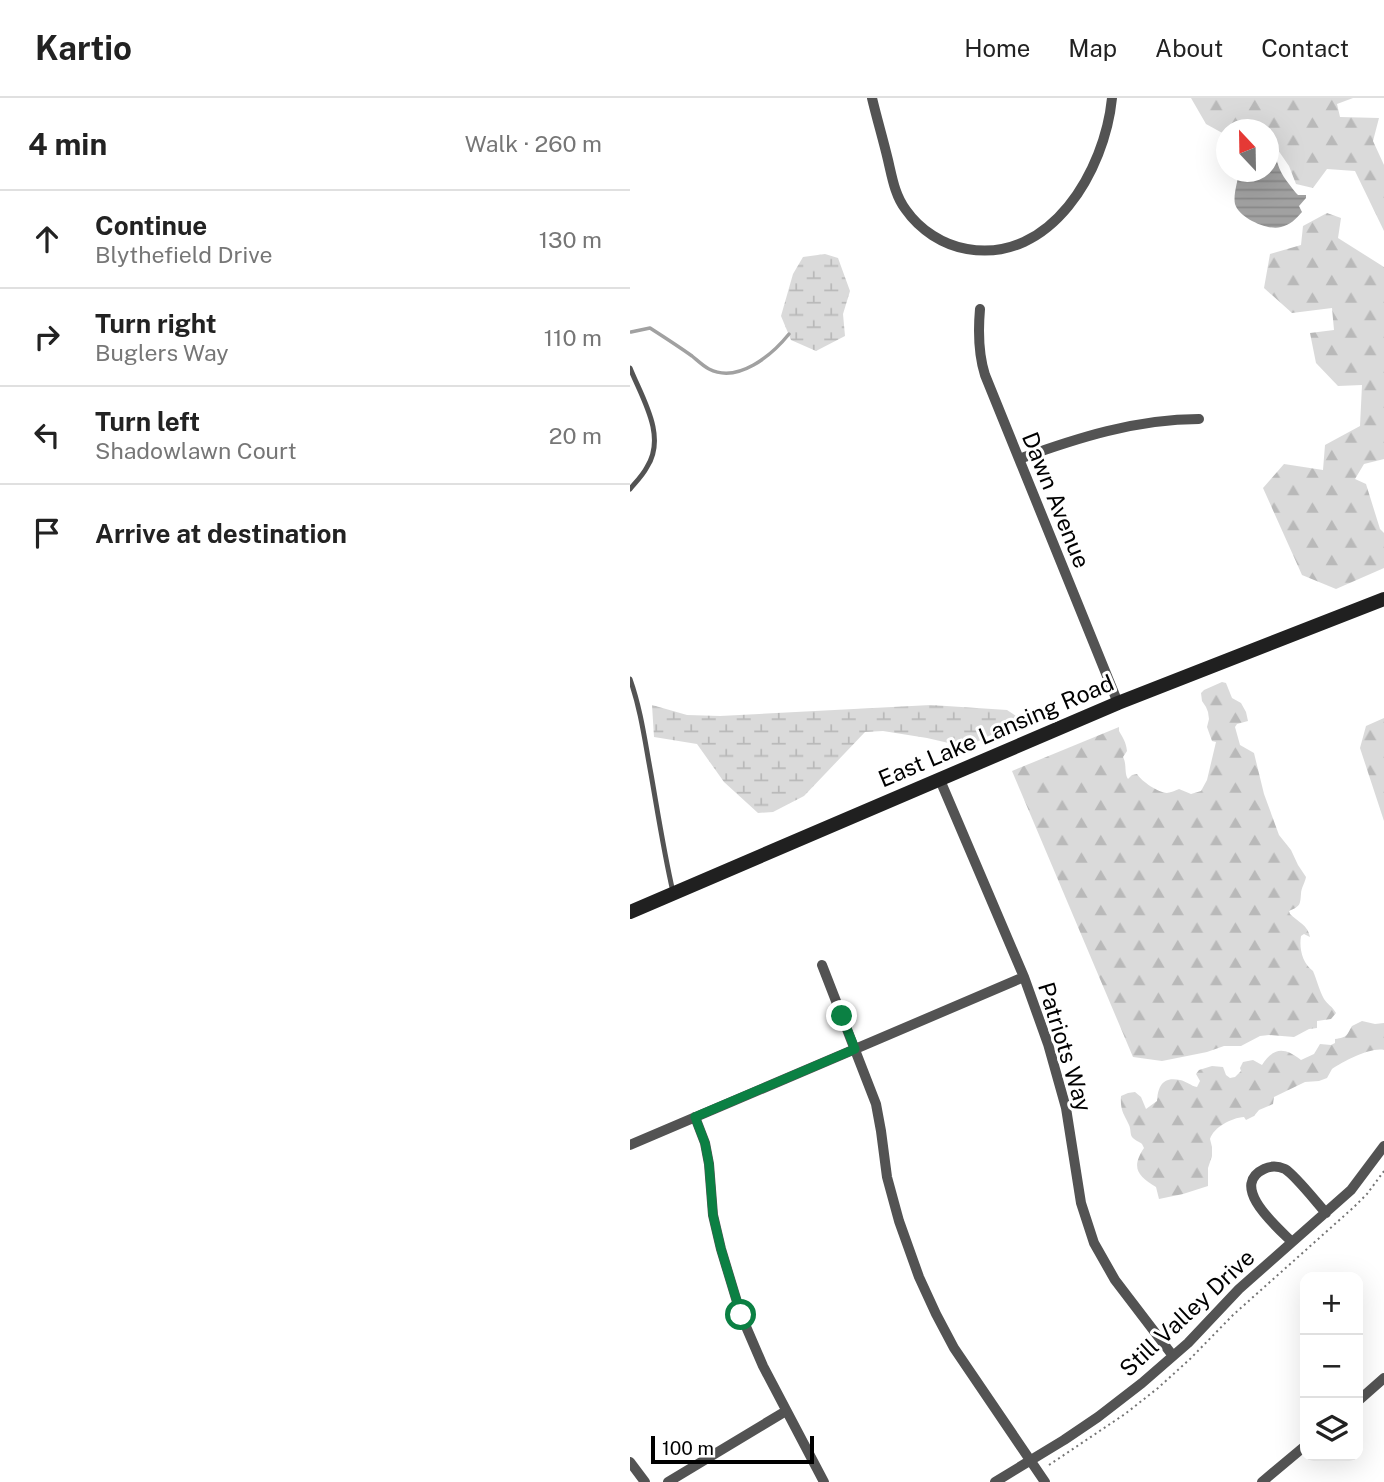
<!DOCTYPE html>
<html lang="en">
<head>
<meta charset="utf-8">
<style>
	:root { --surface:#fff; --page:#f6f6f6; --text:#222; --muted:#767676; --line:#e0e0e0 }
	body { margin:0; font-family:"Public Sans",sans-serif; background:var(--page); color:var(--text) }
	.controls { position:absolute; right:21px; bottom:21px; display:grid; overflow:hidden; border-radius:14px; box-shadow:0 7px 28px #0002 }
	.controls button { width:63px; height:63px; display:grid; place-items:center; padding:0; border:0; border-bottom:2px solid var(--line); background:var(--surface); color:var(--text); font:35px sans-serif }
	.compass { position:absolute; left:586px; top:21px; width:63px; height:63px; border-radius:50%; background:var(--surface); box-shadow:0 7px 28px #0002; rotate:338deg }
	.scale { position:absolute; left:21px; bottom:18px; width:163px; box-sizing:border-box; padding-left:7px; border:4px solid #000; border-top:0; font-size:19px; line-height:24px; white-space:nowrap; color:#000; -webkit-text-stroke:5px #fff; paint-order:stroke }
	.stop { position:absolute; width:21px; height:21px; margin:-16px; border:5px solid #0b8043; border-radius:50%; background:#fff }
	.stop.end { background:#0b8043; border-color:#fff; box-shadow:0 2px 7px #0008 }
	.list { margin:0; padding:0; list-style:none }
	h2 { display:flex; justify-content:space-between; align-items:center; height:91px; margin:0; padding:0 28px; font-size:30px }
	h2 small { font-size:23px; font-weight:400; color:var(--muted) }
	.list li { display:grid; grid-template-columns:46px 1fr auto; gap:21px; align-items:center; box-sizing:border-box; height:98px; padding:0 28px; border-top:2px solid var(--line) }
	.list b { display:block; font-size:26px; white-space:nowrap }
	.list p { margin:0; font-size:23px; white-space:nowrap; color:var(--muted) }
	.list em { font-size:23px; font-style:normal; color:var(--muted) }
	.icon { flex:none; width:38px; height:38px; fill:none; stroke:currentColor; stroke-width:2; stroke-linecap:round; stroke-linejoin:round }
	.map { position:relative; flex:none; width:754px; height:1384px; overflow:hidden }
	header { display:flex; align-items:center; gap:42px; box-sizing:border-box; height:98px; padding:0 35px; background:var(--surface); border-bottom:2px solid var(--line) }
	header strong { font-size:33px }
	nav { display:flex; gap:38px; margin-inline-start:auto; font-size:24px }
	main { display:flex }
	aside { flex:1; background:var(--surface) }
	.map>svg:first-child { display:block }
	.forest { fill:url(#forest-firs) }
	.wetland { fill:url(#wetland-marsh) }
	.water { fill:url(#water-rules) }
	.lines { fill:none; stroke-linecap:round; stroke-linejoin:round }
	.stream { stroke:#a1a1a1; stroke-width:3.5 }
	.path { stroke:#757575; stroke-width:2; stroke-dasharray:2 3.5; stroke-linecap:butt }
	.lane { stroke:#535353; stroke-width:5 }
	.street { stroke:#535353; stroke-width:10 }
	.secondary { stroke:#202020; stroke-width:14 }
	.route { stroke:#0b8043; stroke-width:9 }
	.labels { text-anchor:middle; stroke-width:6; stroke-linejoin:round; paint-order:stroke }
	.street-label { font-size:23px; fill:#000; stroke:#fff }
</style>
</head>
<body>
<header>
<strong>Kartio</strong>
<nav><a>Home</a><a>Map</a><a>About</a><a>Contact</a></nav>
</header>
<main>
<aside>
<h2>4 min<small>Walk · 260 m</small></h2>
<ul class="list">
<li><svg class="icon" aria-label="ahead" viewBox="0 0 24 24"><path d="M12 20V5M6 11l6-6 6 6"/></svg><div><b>Continue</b><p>Blythefield Drive</p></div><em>130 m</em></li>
<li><svg class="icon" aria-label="right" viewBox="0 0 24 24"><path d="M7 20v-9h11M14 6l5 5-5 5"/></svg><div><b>Turn right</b><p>Buglers Way</p></div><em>110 m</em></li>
<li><svg class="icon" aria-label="left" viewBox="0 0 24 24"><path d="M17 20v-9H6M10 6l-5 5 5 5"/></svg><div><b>Turn left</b><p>Shadowlawn Court</p></div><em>20 m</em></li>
<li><svg class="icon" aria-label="arrive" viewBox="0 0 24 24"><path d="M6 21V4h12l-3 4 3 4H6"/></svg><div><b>Arrive at destination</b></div></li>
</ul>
</aside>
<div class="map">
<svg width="754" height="1384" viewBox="0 0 754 1384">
	<defs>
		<pattern id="forest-firs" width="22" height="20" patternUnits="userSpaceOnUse" patternTransform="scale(1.75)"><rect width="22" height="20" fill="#dadada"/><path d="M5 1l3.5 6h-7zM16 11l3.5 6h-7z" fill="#b9b9b9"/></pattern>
		<pattern id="wetland-marsh" width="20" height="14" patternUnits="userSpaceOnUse" patternTransform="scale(1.75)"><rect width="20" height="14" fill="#dadada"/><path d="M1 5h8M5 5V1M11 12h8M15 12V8" fill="none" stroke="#b9b9b9"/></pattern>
		<pattern id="water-rules" width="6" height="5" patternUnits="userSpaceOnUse" patternTransform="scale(1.75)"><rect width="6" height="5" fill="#a1a1a1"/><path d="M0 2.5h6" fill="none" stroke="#898989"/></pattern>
	</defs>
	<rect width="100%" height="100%" fill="#fff"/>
	<!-- forest -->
	<path class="forest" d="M561,0H723L707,6L710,19L749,20L743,43L754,67V133L725,73L697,71L683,90L666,86L659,68L639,39L638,32H596V37L576,26Z
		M697,115L711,120L708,140L754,169V361L734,366L725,381L736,386L750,431L754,435V470L706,491L672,477L633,390L654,366L693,372L695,347L730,328L732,287L708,288L686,265L680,235L704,232L702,210L662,215L634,190L640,156L671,147L673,128Z
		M592,584L596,585L602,600L611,605L616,614L618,623L607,626L605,629L610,647L624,655L634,696L649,737L661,752L668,767L676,779C675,785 671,790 671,796C670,806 671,808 659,813L660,816C668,824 678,827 680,839L674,836L671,838C669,850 672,865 683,873C687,882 689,892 694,901C698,907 702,908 706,915L701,921L687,923V930L679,931L664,939L639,937L630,938L611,948H594L577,954L532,963L503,959L382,673L489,629V633C493,640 496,644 497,653L493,659C497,666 494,675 498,681L502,677L507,676C511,683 529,695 537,695C539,695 547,692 549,691L561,696L571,693L577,682L586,644L582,643L577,629L579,621L578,614L576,609L572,603L571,595L574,592Z
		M754,620V723L730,650L736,628Z
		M732,923L745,926L754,925V952C741,949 714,963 702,971L697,980L689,983L675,984L644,999L643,1006L629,1012L624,1018L616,1022L614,1019C601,1020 584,1029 580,1041L582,1049V1058L578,1070V1088L553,1096L529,1101L526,1089C509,1078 500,1071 514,1050L512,1046C510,1044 504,1042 502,1039C500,1036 501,1031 499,1027C494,1016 490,1013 491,998L498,995L505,994L511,999L516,1011L527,1003C528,989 532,978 550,982C556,983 561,988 567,989L570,983L566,976L569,972L582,968L593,969L596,977L600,980L605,979L611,973L610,970L613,964L623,962L632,967C644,949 654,949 671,962L684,956L690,946L701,947L705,945V941C718,939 716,938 722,928Z"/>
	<!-- wetland -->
	<path class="wetland" d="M195,156L208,160L220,193L213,216L215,238L186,253L161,242L151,218L163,176L173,159Z
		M22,607L57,617L90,618L301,607L377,612L392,622L336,649L297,640L253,633L235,634L174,698L143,714L128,715L94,684L67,646L24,639Z"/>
	<!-- water -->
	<path class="water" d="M639,59L646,60C650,76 656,82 666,95L668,97H676V100L669,108L672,114C666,121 660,127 651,129C638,133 609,120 605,106C603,97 608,82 609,74H638Z"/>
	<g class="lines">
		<!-- stream -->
		<path class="stream" d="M1,234L20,230C34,239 48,248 62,258C67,262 73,268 79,271C108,286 142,257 159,236"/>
		<!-- path -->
		<path class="path" d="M419,1367L495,1316L528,1290L560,1261L603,1217L724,1109L737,1096L754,1073"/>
		<!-- lane -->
		<path class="lane" d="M0,270C12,300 37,338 17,369C13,377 6,384 0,391
			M0,581C11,612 15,644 21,676C28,716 34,755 43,794"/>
		<!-- street -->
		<path class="street" d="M242,0C247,21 253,41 258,62C262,79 265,98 276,112C290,132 313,147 337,151C421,166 475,72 482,0
			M350,211C348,234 348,255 355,277L488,605
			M389,361C447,340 506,321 569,321
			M310,682L394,879L418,946L436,1010L451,1105L464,1145L485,1182L543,1258
			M192,867L246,1006L251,1033L257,1079L269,1123L289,1179L306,1216L324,1250L415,1384
			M65,1019L75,1045L79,1066L83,1117L91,1151L111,1217L133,1268L194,1384
			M0,1047L394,879
			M662,1144C648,1130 598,1088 634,1071C640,1068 648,1068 655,1071C665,1077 687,1105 696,1115
			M728,1303L754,1280
			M0,1364L15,1384
			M38,1384L156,1313
			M365,1384L434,1342L468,1319L512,1285L558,1245L609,1191L721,1092L754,1048
			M632,1384L675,1348"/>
		<!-- secondary -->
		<path class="secondary" d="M0,814L488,605L754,501"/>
	</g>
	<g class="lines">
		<!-- route -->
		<path class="route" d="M111,1217L91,1151L83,1117L79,1066L75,1045L65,1019L225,951L212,918"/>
	</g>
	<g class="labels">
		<!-- street labels -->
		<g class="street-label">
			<text transform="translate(426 402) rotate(68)" y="8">Dawn Avenue</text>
			<text transform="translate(366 633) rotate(-23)" y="8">East Lake Lansing Road</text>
			<text transform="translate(435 949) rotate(73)" y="8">Patriots Way</text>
			<text transform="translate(557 1215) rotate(-43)" y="8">Still Valley Drive</text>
		</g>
	</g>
</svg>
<div class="controls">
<button>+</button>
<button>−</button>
<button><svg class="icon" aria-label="layers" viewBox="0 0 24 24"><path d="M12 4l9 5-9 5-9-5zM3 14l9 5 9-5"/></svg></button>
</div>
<svg class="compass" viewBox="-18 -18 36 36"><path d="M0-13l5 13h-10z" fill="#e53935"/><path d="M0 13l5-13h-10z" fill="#767676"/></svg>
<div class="scale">100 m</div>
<div class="stop" style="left:111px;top:1217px"></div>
<div class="stop end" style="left:212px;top:918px"></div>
</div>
</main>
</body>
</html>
